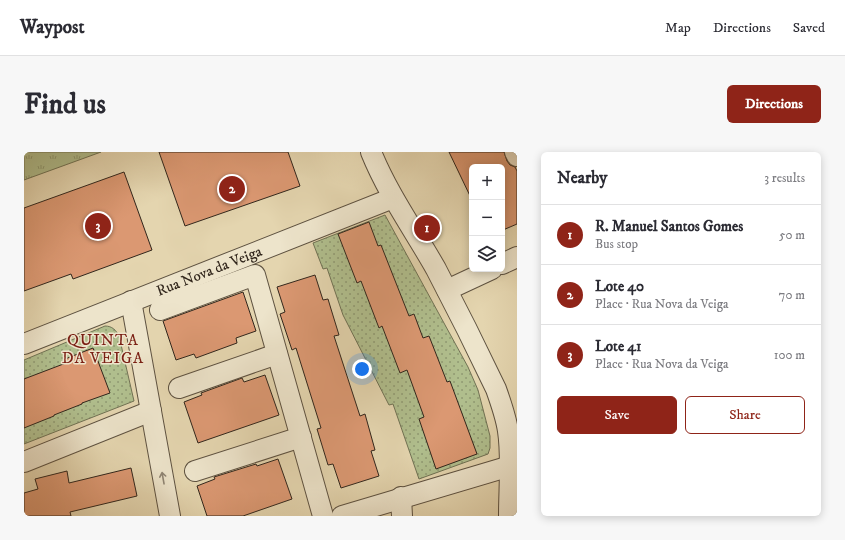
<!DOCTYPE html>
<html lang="en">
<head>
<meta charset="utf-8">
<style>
	:root { --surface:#fff; --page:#f7f7f7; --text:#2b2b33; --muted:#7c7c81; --line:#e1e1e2; --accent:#8f2418 }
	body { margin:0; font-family:"IM FELL DW Pica",serif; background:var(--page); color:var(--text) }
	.controls { position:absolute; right:12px; top:12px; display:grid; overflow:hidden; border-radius:6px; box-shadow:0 2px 10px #0003 }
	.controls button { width:36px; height:36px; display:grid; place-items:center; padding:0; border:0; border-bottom:1px solid var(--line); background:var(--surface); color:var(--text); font:20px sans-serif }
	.you { position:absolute; left:338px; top:217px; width:14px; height:14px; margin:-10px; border:3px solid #fff; border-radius:50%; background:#1a73e8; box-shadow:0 0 0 6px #1a73e833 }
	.badge { display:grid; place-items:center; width:26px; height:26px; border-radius:50%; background:var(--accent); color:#fff; font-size:13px; font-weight:700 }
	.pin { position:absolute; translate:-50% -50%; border:2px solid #fff; box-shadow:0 1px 4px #0006 }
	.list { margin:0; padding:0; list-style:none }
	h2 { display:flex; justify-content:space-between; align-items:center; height:52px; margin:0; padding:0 16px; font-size:17px }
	h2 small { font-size:13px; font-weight:400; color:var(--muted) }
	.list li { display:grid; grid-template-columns:26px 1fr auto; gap:12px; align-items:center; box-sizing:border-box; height:60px; padding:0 16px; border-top:1px solid var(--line) }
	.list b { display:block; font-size:15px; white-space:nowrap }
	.list p { margin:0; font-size:13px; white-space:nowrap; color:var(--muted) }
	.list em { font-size:13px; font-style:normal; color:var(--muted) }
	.actions { display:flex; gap:8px; padding:12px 16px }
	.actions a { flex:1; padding:9px 0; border:1px solid var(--accent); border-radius:6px; text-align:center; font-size:14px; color:var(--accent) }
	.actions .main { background:var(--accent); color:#fff }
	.icon { flex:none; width:22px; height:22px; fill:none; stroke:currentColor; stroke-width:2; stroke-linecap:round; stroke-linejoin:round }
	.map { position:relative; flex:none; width:493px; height:364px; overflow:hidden; border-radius:6px }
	header { display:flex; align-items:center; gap:24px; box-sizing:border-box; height:56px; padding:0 20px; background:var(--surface); border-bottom:1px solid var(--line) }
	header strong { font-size:19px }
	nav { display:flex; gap:22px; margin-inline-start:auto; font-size:14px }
	.intro { display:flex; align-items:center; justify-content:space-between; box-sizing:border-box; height:96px; padding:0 24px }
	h1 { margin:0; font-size:28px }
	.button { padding:10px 18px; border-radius:6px; background:var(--accent); color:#fff; font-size:14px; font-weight:700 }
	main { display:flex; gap:24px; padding:0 24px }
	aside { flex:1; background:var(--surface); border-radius:6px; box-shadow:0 2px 10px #0003 }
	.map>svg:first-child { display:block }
	.grass { fill:url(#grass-tufts); stroke:#707254 }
	.garden { fill:url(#garden-dots); stroke:#707254 }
	.building { fill:#db9872; stroke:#31261c }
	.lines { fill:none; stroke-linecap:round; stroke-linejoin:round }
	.minor-casing { stroke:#5e5241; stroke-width:22 }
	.minor { stroke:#ede4cb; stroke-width:20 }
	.oneway { stroke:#8f8574 }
	.labels { text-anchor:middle; stroke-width:3; stroke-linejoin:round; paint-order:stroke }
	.street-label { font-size:15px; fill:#31261c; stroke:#ede4cb }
	.neighbourhood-label { font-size:16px; letter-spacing:1px; fill:#7a1f14; stroke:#ede4cb }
</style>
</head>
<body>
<header>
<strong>Waypost</strong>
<nav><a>Map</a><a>Directions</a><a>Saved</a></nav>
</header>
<div class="intro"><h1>Find us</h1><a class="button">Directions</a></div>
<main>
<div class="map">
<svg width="493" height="364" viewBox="0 0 493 364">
	<defs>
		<pattern id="grass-tufts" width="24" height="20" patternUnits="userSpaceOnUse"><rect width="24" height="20" fill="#b0be8d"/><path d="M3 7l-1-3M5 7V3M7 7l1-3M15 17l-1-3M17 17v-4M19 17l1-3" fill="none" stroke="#909a72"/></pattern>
		<pattern id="garden-dots" width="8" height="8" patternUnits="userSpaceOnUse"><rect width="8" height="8" fill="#b0be8d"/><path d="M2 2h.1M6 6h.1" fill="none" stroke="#909a72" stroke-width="1.8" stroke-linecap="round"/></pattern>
	</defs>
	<rect width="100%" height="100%" fill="#e4d5af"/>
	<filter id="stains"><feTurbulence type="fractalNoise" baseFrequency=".005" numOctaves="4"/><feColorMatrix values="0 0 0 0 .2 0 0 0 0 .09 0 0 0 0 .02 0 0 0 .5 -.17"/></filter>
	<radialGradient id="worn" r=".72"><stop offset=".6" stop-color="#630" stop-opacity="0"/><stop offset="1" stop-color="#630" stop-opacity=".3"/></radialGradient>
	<!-- grass -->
	<path class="grass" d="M0,0H77L0,28Z"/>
	<!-- garden -->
	<path class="garden" d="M361,63L444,215L454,238L466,284V296L464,302L395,327L369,252L365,253L319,163L303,116L299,117L289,91Z
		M81,174C88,174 92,178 95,184L110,249L0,292V208Z"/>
	<!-- building -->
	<path class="building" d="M135,0H264L276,34L161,74Z
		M425,0H480L483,9L486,13L491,15L493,19V72L479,78L478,76V15H448V48Z
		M100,20L128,98L49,127L47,122L0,139V56Z
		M345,70L354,94L357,93L385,164L390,162L399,186L405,184L423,230L426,229L453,302L412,317L395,267L400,265L383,218L376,221L358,174L355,176L337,129L333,131L314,82Z
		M291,123L299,148L304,147L307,157L315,183L310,184L336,264L341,262L351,298L347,299L355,324L317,336L309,312L304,313L293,277L297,276L272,196L268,198L256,162L261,160L253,135Z
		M219,140L232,179L212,186L213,191L172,206L170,202L152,208L139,169Z
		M69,196L86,241L58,251V252L30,263V264L0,276V227L42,211L41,207Z
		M241,223L255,263L174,291L160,250L178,243L177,241L218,226L220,230Z
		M254,307L268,347L219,364H183L173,334L191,327L190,325L232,312L233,314Z
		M107,316L113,344L46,360L47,364H0V341L14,337L11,327L43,319L45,331Z"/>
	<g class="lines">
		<defs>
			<g id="minor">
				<path d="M347,0C364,42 390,78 412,117C433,157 453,197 472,237C477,251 482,265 484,279C488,305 485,337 485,364"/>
				<path d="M491,0L493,4"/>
				<path d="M478,112L493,105"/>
				<path d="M423,138L468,117"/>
				<path d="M107,149L146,364"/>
				<path d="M136,158L231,123L299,364"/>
				<path id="s1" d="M0,192L369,46"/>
				<path d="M155,236L253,202"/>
				<path d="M0,310L127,259"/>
				<path d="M171,319L277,285"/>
				<path d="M377,345L378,364"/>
				<path d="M318,364L486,314"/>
			</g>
		</defs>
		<!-- minor casing -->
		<use href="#minor" class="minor-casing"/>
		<!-- minor -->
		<use href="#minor" class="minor"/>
	</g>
	<!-- one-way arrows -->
	<defs><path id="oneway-shaft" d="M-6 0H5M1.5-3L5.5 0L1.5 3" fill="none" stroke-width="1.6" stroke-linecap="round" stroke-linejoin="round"/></defs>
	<use class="oneway" href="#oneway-shaft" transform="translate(139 326) rotate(-100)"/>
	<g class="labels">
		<!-- street labels -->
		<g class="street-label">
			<text dy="5" stroke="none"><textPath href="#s1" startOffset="199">Rua Nova da Veiga</textPath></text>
		</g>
		<!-- neighbourhood labels -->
		<g class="neighbourhood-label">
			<text x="79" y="193">QUINTA<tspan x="79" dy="18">DA VEIGA</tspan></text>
		</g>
	</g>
	<rect width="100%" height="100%" filter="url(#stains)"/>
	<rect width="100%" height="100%" fill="url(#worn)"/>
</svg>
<div class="controls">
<button>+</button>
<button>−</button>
<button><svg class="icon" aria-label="layers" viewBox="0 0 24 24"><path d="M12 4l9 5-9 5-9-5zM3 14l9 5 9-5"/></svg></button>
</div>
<div class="you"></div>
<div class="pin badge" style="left:403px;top:76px">1</div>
<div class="pin badge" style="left:208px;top:37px">2</div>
<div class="pin badge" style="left:74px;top:74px">3</div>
</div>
<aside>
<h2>Nearby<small>3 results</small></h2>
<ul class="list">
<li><span class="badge">1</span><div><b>R. Manuel Santos Gomes</b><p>Bus stop</p></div><em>50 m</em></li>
<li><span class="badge">2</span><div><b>Lote 40</b><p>Place · Rua Nova da Veiga</p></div><em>70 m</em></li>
<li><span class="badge">3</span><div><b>Lote 41</b><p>Place · Rua Nova da Veiga</p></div><em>100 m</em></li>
</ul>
<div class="actions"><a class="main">Save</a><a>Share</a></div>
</aside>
</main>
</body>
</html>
